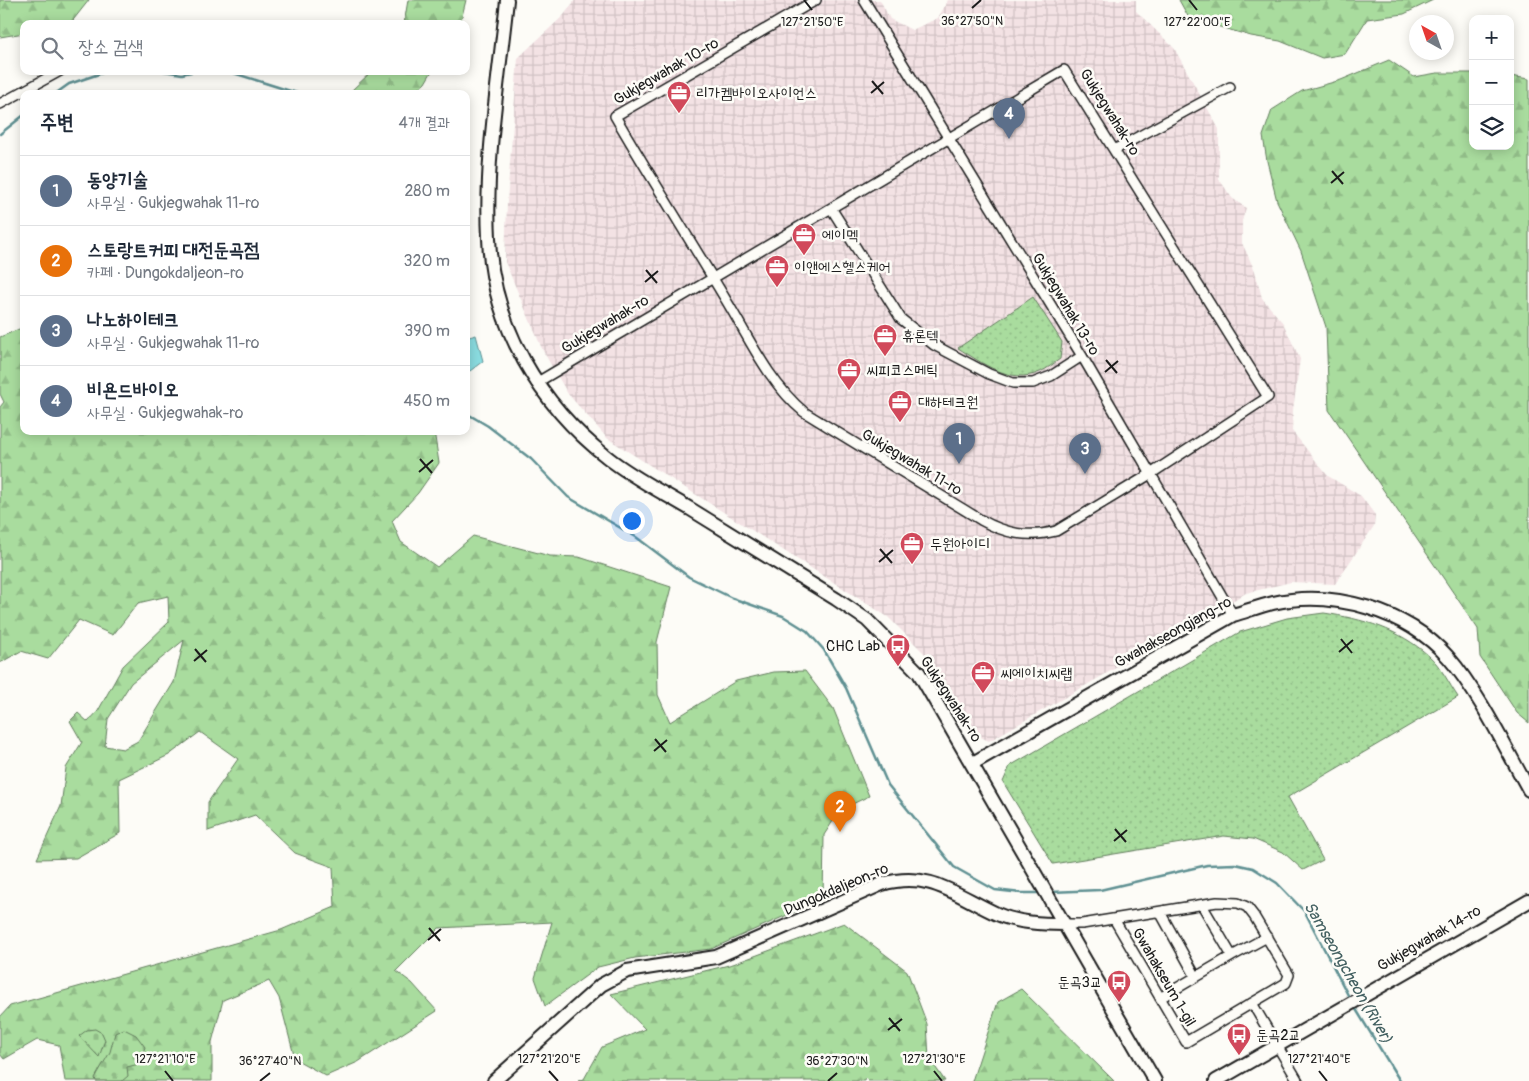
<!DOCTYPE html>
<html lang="ko">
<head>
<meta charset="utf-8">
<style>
	:root { --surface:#fff; --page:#f6f6f7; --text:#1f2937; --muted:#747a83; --line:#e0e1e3; --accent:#d1495b }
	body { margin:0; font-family:Pangolin,"Poor Story",sans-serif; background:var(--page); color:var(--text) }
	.controls { position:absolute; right:15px; top:15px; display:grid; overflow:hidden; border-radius:10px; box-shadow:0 2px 12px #0003 }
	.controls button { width:45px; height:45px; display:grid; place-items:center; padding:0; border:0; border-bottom:1px solid var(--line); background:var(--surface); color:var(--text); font:25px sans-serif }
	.compass { position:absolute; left:1409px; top:15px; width:45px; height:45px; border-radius:50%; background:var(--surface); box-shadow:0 2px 12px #0003; rotate:320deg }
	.you { position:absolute; left:631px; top:520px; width:18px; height:18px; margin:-12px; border:4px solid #fff; border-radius:50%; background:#1a73e8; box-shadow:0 0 0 8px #1a73e833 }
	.badge { display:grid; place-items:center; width:32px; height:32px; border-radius:50%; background:var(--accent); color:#fff; font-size:16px; font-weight:700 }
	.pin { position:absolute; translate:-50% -41px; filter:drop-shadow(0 1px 2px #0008) }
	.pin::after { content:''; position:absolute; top:26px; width:18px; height:15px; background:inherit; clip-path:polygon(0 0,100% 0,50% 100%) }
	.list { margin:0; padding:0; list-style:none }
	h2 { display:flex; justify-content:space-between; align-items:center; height:65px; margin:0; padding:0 20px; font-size:21px }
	h2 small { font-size:16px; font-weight:400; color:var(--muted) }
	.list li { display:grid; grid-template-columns:32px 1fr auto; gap:15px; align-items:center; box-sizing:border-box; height:70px; padding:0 20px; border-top:1px solid var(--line) }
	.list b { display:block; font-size:19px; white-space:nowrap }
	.list p { margin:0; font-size:16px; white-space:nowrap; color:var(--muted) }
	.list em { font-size:16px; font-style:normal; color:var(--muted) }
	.icon { flex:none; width:28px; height:28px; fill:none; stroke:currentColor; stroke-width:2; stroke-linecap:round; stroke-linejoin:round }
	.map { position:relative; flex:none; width:1529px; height:1081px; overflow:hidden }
	.search { position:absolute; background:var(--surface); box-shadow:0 2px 12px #0003; left:20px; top:20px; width:450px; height:55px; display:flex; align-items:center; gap:12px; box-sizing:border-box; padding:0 18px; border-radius:10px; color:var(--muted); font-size:19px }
	.panel { position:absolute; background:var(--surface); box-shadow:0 2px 12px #0003; left:20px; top:90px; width:450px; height:345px; border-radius:10px }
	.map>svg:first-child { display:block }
	.industrial { fill:url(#industrial-grid) }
	.grass { fill:url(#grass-dots); stroke:#627c5d }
	.forest { fill:url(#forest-firs); stroke:#627c5d; fill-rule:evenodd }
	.cemetery { fill:url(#cemetery-stones); stroke:#627c5d }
	.water { fill:#8bdde1; stroke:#5f9092 }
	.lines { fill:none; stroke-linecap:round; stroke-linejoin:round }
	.stream { stroke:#5f9092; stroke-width:2.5 }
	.street-casing { stroke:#1c1c1c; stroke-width:12 }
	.secondary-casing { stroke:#1c1c1c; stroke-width:16 }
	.street { stroke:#fdfcf7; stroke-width:9 }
	.secondary { stroke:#fdfcf7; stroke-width:12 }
	.ticks { fill:none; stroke:#1c1c1c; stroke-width:2 }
	.labels { text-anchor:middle; stroke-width:5; stroke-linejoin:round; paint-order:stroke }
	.street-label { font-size:15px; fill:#1c1c1c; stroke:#fdfcf7 }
	.poi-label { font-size:15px; fill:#1c1c1c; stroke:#fdfcf7; text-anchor:start }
	.water-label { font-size:16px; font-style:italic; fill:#436061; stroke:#fdfcf7 }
	.ticks-label { font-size:12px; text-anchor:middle; fill:#1c1c1c; stroke:#fdfcf7; stroke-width:5; stroke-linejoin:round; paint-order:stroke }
</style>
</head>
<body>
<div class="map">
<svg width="1529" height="1081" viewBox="0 0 1529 1081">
	<defs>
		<pattern id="industrial-grid" width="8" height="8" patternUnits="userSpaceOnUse" patternTransform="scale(1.25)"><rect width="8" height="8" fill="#f3e2e4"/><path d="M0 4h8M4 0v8" fill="none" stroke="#d0c1c3"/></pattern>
		<pattern id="grass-dots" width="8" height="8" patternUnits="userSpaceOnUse" patternTransform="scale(1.25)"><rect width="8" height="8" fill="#a9dc9e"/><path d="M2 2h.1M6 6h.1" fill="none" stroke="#91bc88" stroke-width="1.8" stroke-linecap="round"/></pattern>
		<pattern id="forest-firs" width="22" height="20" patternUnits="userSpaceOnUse" patternTransform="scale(1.25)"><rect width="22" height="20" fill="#a9dc9e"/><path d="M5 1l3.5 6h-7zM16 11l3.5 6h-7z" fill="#91bc88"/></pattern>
		<pattern id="cemetery-stones" width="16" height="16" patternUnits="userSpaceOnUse" patternTransform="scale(1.25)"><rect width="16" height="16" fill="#a9dc9e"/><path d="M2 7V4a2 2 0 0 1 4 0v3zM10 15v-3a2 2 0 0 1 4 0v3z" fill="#91bc88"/></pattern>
	</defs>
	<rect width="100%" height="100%" fill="#fdfcf7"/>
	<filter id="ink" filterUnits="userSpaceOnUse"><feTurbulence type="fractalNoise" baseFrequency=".02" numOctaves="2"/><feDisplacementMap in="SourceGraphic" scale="10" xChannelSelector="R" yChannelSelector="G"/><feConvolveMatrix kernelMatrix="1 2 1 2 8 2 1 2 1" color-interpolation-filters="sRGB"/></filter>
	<g filter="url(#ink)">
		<!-- industrial -->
		<path class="industrial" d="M575,0H880L890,19L912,30L938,18L948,0H1136V11L1174,48L1219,129V179L1232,198L1246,208L1242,221V243L1255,271L1262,298L1283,323L1300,359L1293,410L1292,431L1328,476L1361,496L1375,515L1374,526L1335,584L1291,582L1246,593L989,741L976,735L926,655L888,617L607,438L568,394L543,351L505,262L507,202L518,58L564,15Z"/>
		<!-- grass -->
		<path class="grass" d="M1033,297L1062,342L1060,359C1054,363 1047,369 1040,372C1011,385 982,363 958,348Z
			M1324,613C1363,619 1399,629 1429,656C1441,666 1449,684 1458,697L1288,797L1323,860L1303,870L1283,852L1253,839L1224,836L1053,864L1003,782L1010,766L1240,632L1287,618Z"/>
		<!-- forest -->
		<path class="forest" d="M0,0H89L70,24H24V33L0,37Z
			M408,0H466L460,24H404Z
			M1179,0H1433L1404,14L1367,19L1345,54L1322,58L1280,41L1251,36L1189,18Z
			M1389,60L1414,77L1437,73H1473V146H1510V76L1529,79V723L1517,713L1480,657L1478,629L1329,410L1326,327L1301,251L1277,201L1267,161L1263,136L1272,110L1302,91L1341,80Z
			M372,71H432L425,83L413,94H353L351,91Z
			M24,327V431H434L439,463L418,493L392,521L401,542L437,567L473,536L550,556L579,557L671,587L657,642L658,695L670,722L736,681L774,672L805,671L833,708L869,796L840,810L824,835L823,899L711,949L635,958L598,967L545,1006L535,978L552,922L439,928L396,971L412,983L437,1011L358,1062L326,1076L295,1059L279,998L269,981L223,1000L212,1042V1081H65L59,1045L37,1040L4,1059L0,1054V1017L10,1006L281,930L335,907L333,867L295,853L255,815L208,831V802L238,759L200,732L169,755L119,779L120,833L76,858L37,859L61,806L66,768L82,742L70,721L78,713L88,722L98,711L123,666L169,622L168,596L138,603L113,635L79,620L48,659L21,651L0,663V407L4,402L0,394V337ZM184,640L174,682L138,741L123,749L105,746L108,719L131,683Z
			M844,923L907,971L927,1024L929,1058L945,1081H868L865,1078L864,1081H578L584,1079L602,1047L645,1029L611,994L733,964Z
			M1021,989L1114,1081H972L998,1002Z"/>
		<!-- cemetery -->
		<path class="cemetery" d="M95,1029L102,1033L105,1040L99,1057L79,1036L87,1030Z
			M124,1029L136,1035L145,1047L139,1064L127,1067L128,1076L122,1081H96L95,1078L110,1052L115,1033Z"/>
		<!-- water -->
		<path class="water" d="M466,325L469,337L476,335L483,361L470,371L466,368Z"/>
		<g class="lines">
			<!-- stream -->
			<path class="stream" d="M164,71L182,74L195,71
				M227,71L300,94
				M55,94L69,84L108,71
				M0,134L24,115
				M466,413L488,426L531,459L568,497L636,537L689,577L732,598L783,616L807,631L824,650L846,688L888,785L954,867L995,890L1021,893H1040
				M1051,892L1100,890L1207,865L1235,864L1253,868L1277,883L1305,912L1350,999
				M1354,1006L1400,1081"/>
			<defs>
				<path id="street" d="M864,0L1082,356L1233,615
					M0,104L60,71
					M1114,150L1230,87
					M831,208L901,319L934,345L989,374L1013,383H1033L1051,376L1082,356
					M536,383L1064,70L1268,397L1152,473L1056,531C1028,538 1006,534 981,520L804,412C769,383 749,338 726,300C689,238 651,178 615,116L816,0
					M1202,905L1232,956L1267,937
					M1160,912L1196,977L1160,998
					M1064,924H1082L1217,902L1238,903L1247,907L1254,916L1289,975L1286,983L1186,1042L1114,919
					M1196,977L1232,956
					M1252,1003L1298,1081"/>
				<path id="secondary" d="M507,0C499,78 485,159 489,238C492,325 540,405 607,457C633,478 664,493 692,510C740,540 788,569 836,599L867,620L919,673L1155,1081
					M973,763L1233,615C1247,611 1260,606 1273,603C1333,589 1407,611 1448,657C1478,691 1506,749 1529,790
					M494,1081L601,985L627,971L716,957L882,884C930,870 955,895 997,914C1018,923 1042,924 1064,924
					M1216,1081L1529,901"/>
			</defs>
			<!-- street casing -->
			<use href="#street" class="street-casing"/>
			<!-- secondary casing -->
			<use href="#secondary" class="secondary-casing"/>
			<!-- street -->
			<use href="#street" class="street"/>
			<!-- secondary -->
			<use href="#secondary" class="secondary"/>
		</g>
	</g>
	<!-- ticks -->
	<path class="ticks" d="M804,0L812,10M1189,0L1197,10M972,8L981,0M872,81L883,94M871,93L884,82M1332,171L1343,184M1331,183L1344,172M646,270L657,283M645,282L658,271M1106,360L1117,373M1105,372L1118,361M420,459L432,473M419,472L433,460M880,549L892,563M879,562L893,550M1341,639L1352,653M195,649L206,662M1339,652L1353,640M194,661L207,650M655,739L666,752M654,751L667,740M1115,829L1126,842M1114,841L1127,830M429,928L440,941M428,940L441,929M889,1018L900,1031M888,1030L902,1019M165,1071L173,1081M549,1071L558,1081M934,1071L942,1081M1319,1071L1327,1081M260,1081L270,1073M828,1081L837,1073"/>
	<!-- icons -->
	<defs>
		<symbol id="office-pin" viewBox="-11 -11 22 30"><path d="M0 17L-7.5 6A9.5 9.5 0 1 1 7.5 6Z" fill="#d1495b" stroke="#fdfcf7"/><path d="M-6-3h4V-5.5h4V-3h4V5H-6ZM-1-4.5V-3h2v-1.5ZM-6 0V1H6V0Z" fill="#fff"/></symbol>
		<symbol id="bus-pin" viewBox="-11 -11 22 30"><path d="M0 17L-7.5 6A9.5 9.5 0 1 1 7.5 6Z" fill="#d1495b" stroke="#fdfcf7"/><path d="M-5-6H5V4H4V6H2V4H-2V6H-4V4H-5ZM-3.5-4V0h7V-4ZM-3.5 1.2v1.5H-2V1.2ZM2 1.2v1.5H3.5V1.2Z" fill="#fff"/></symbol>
	</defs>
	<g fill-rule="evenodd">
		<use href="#office-pin" x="665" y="79" width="28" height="38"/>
		<use href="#office-pin" x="790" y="221" width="28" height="38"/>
		<use href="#office-pin" x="763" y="253" width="28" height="38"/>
		<use href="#office-pin" x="871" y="322" width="28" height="38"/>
		<use href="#office-pin" x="835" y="356" width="28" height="38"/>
		<use href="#office-pin" x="886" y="388" width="28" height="38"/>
		<use href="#office-pin" x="898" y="530" width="28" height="38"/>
		<use href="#bus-pin" x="884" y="632" width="28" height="38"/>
		<use href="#office-pin" x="969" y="659" width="28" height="38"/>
		<use href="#bus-pin" x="1105" y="968" width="28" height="38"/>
		<use href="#bus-pin" x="1225" y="1021" width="28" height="38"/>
	</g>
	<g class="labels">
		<!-- street labels -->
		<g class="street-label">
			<text transform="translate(666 71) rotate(-30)" y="5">Gukjegwahak 10-ro</text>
			<text transform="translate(1110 112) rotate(58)" y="5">Gukjegwahak-ro</text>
			<text transform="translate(1066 304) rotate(59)" y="5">Gukjegwahak 13-ro</text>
			<text transform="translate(605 324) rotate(-31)" y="5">Gukjegwahak-ro</text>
			<text transform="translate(912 462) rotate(31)" y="5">Gukjegwahak 11-ro</text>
			<text transform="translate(1173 632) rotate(-29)" y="5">Gwahakseongjang-ro</text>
			<text transform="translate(951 699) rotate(57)" y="5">Gukjegwahak-ro</text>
			<text transform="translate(836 889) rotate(-23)" y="5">Dungokdaljeon-ro</text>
			<text transform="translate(1429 938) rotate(-30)" y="5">Gukjegwahak 14-ro</text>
			<text transform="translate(1164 977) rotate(60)" y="5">Gwahakseum 1-gil</text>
		</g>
		<!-- poi labels -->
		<g class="poi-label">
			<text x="696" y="98">리가켐바이오사이언스</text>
			<text x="822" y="240">에이멕</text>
			<text x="794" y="272">이앤에스헬스케어</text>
			<text x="902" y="341">휴론텍</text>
			<text x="866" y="375">씨피코스메틱</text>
			<text x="918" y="407">대하테크원</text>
			<text x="930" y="549">두원아이디</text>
			<text x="880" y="651" text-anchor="end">CHC Lab</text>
			<text x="1000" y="678">씨에이치씨랩</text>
			<text x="1102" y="987" text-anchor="end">둔곡3교</text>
			<text x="1256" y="1040">둔곡2교</text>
		</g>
		<!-- water labels -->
		<g class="water-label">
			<text transform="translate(1349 972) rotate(60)" y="6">Samseongcheon (River)</text>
		</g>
	</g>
	<g class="ticks-label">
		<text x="972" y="25">36°27'50"N</text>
		<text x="1197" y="26">127°22'00"E</text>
		<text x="812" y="26">127°21'50"E</text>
		<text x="165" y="1063">127°21'10"E</text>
		<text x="549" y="1063">127°21'20"E</text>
		<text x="934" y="1063">127°21'30"E</text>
		<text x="1319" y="1063">127°21'40"E</text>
		<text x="270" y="1065">36°27'40"N</text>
		<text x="837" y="1065">36°27'30"N</text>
	</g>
</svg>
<div class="controls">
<button>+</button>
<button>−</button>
<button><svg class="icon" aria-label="layers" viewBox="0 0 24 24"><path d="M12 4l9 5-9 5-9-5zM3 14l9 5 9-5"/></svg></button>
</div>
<svg class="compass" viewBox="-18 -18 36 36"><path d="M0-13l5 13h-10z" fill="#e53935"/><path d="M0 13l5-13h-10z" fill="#747a83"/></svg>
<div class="you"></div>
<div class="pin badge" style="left:959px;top:464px;background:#5c6f8a">1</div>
<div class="pin badge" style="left:840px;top:832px;background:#e8710a">2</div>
<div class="pin badge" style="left:1085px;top:474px;background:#5c6f8a">3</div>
<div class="pin badge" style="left:1009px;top:139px;background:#5c6f8a">4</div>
<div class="search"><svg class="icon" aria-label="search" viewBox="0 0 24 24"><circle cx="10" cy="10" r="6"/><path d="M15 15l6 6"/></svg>장소 검색</div>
<section class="panel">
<h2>주변<small>4개 결과</small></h2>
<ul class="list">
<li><span class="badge" style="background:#5c6f8a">1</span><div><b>동양기술</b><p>사무실 · Gukjegwahak 11-ro</p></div><em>280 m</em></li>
<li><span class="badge" style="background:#e8710a">2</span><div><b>스토랑트커피 대전둔곡점</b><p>카페 · Dungokdaljeon-ro</p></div><em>320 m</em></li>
<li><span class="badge" style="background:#5c6f8a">3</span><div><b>나노하이테크</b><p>사무실 · Gukjegwahak 11-ro</p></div><em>390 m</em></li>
<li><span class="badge" style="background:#5c6f8a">4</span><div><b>비욘드바이오</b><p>사무실 · Gukjegwahak-ro</p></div><em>450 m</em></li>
</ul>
</section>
</div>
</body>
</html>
